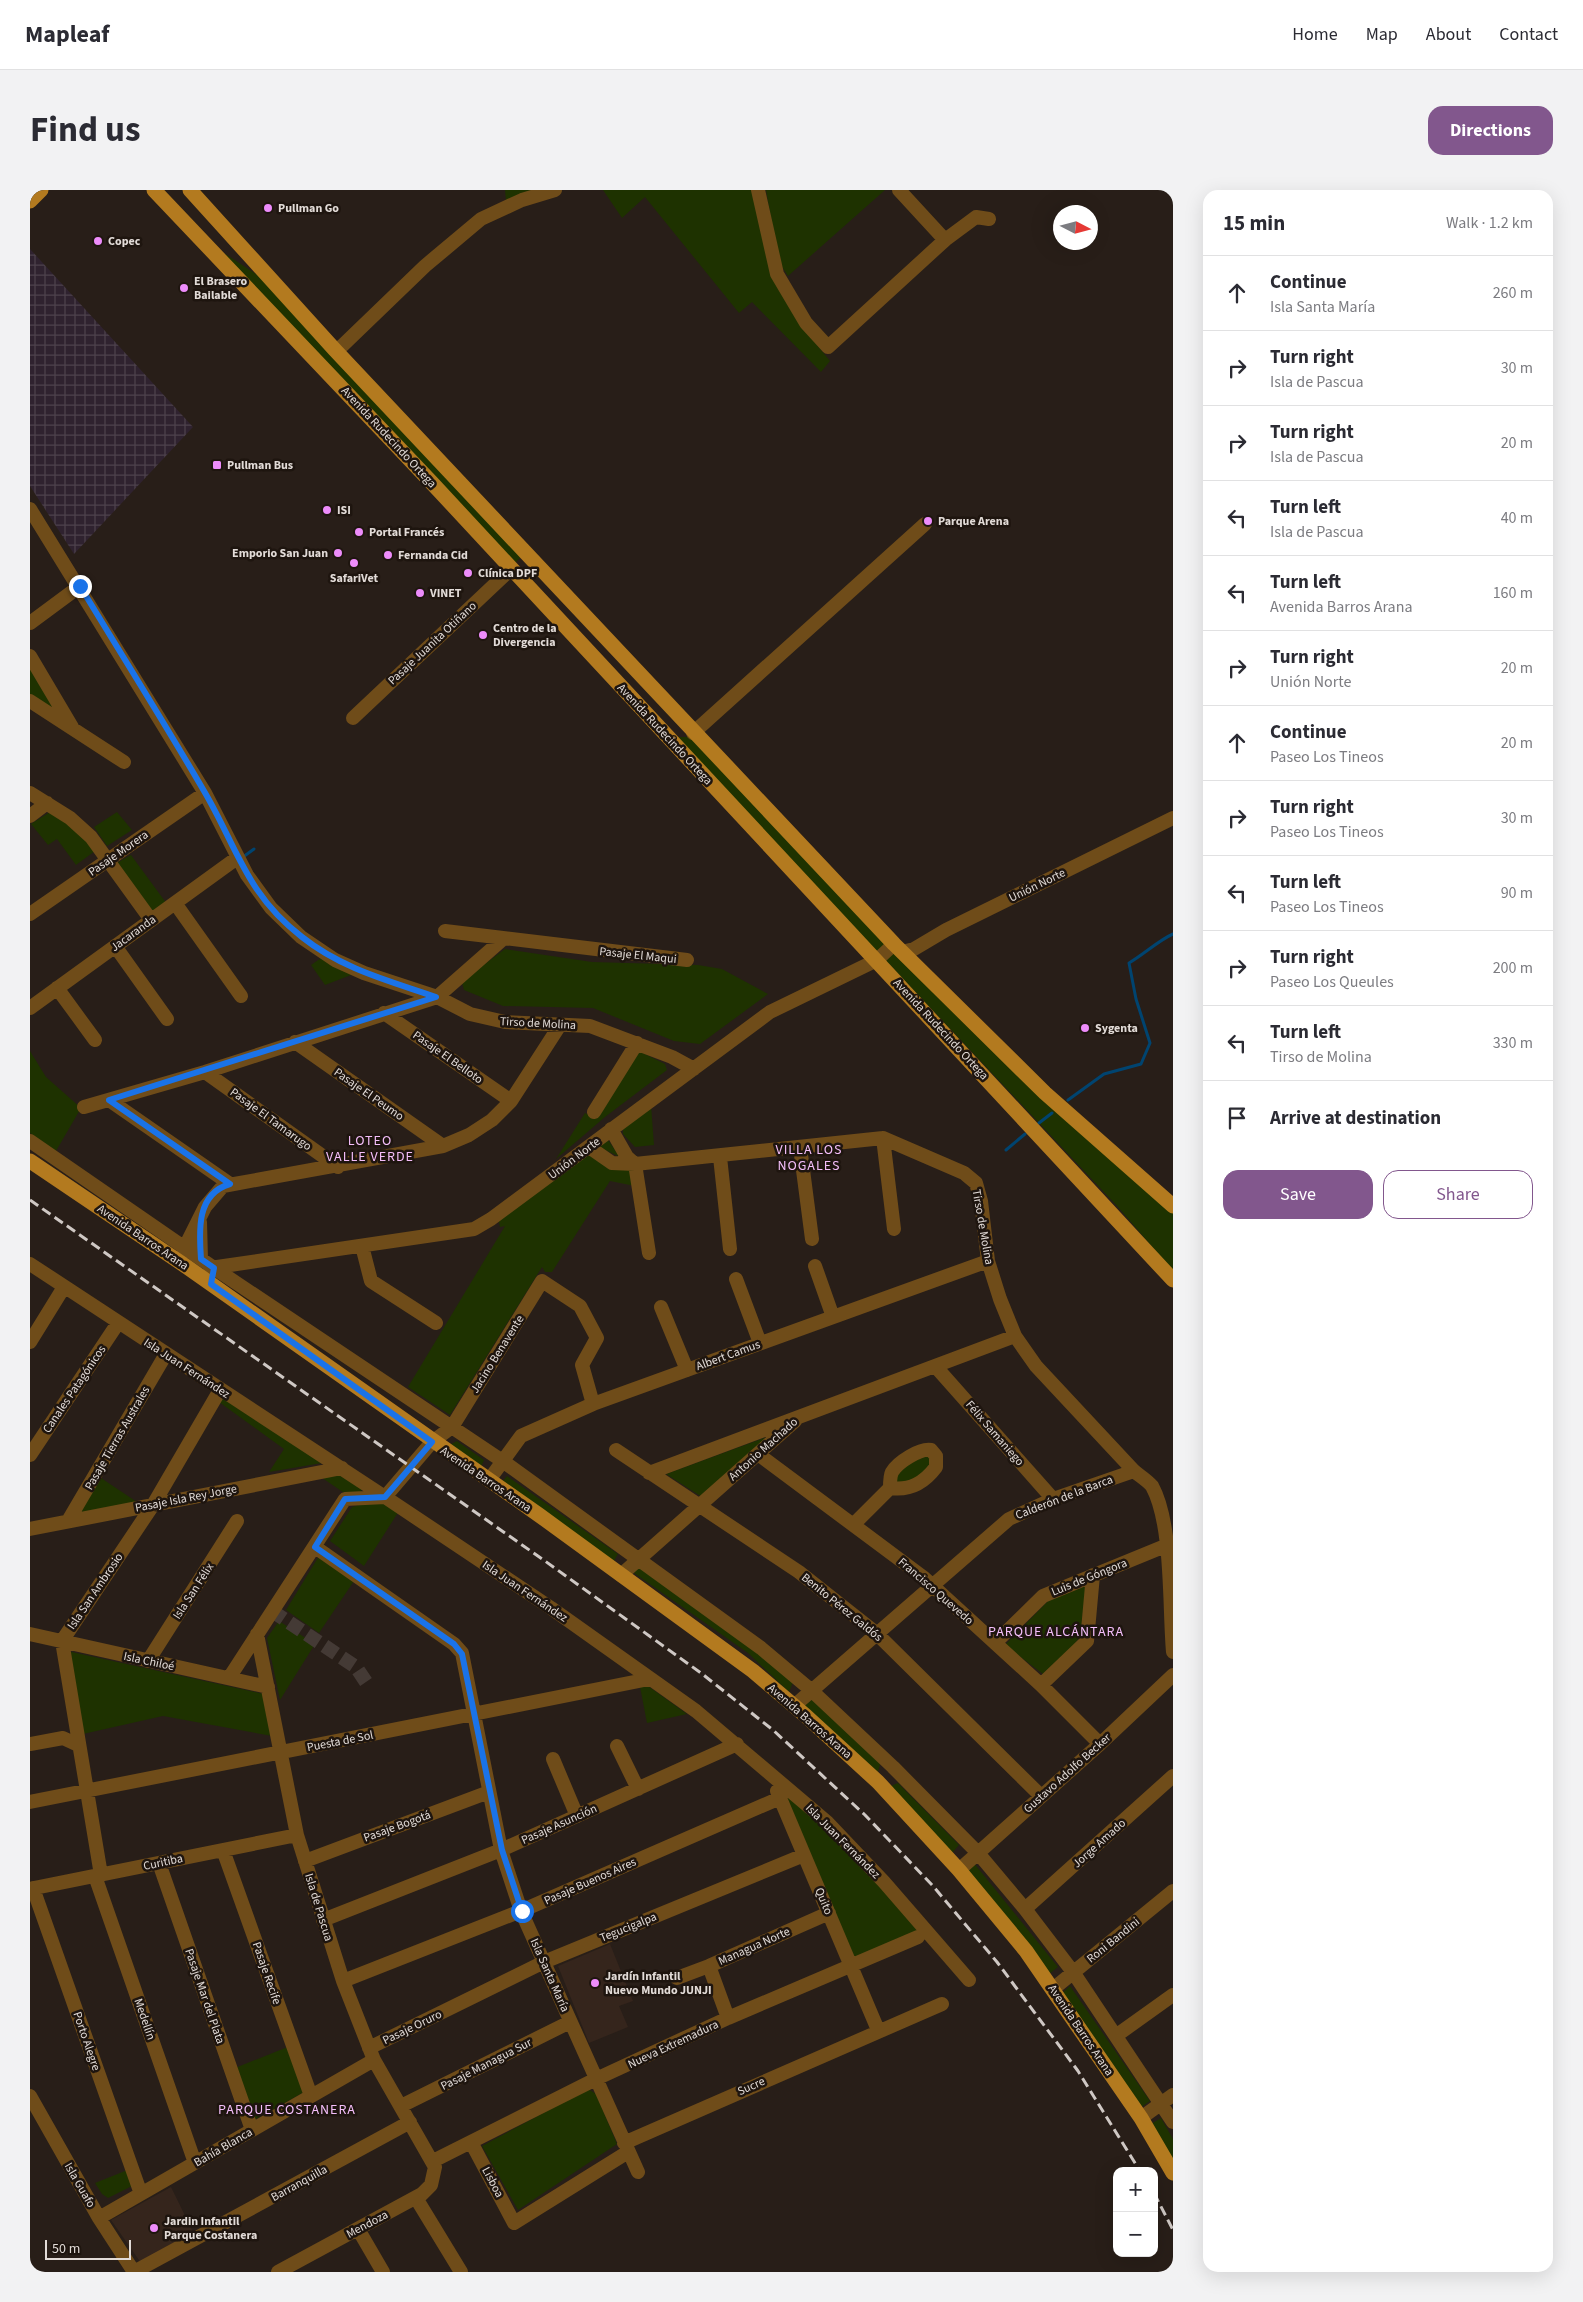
<!DOCTYPE html>
<html lang="en">
<head>
<meta charset="utf-8">
<style>
	:root { --surface:#fff; --page:#f2f2f3; --text:#2b2b33; --muted:#7c7c81; --line:#e1e1e2; --accent:#82578d }
	body { margin:0; font-family:"Source Sans 3",sans-serif; background:var(--page); color:var(--text) }
	.controls { position:absolute; right:15px; bottom:15px; display:grid; overflow:hidden; border-radius:10px; box-shadow:0 5px 20px #0002 }
	.controls button { width:45px; height:45px; display:grid; place-items:center; padding:0; border:0; border-bottom:1px solid var(--line); background:var(--surface); color:var(--text); font:25px sans-serif }
	.compass { position:absolute; left:1023px; top:15px; width:45px; height:45px; border-radius:50%; background:var(--surface); box-shadow:0 5px 20px #0002; rotate:96deg }
	.scale { position:absolute; left:15px; bottom:12px; width:86px; box-sizing:border-box; padding-left:5px; border:2px solid #e2dbd7; border-top:0; font-size:14px; line-height:18px; white-space:nowrap; color:#e2dbd7; -webkit-text-stroke:4px #1e150f; paint-order:stroke }
	.stop { position:absolute; width:15px; height:15px; margin:-11px; border:4px solid #1a73e8; border-radius:50%; background:#fff }
	.stop.end { background:#1a73e8; border-color:#fff; box-shadow:0 1px 5px #0008 }
	.list { margin:0; padding:0; list-style:none }
	h2 { display:flex; justify-content:space-between; align-items:center; height:65px; margin:0; padding:0 20px; font-size:21px }
	h2 small { font-size:16px; font-weight:400; color:var(--muted) }
	.list li { display:grid; grid-template-columns:32px 1fr auto; gap:15px; align-items:center; box-sizing:border-box; height:75px; padding:0 20px; border-top:1px solid var(--line) }
	.list b { display:block; font-size:19px; white-space:nowrap }
	.list p { margin:0; font-size:16px; white-space:nowrap; color:var(--muted) }
	.list em { font-size:16px; font-style:normal; color:var(--muted) }
	.actions { display:flex; gap:10px; padding:15px 20px }
	.actions a { flex:1; padding:11px 0; border:1px solid var(--accent); border-radius:15px; text-align:center; font-size:18px; color:var(--accent) }
	.actions .main { background:var(--accent); color:#fff }
	.icon { flex:none; width:28px; height:28px; fill:none; stroke:currentColor; stroke-width:2; stroke-linecap:round; stroke-linejoin:round }
	.map { position:relative; flex:none; width:1143px; height:2082px; overflow:hidden; border-radius:15px }
	header { display:flex; align-items:center; gap:30px; box-sizing:border-box; height:70px; padding:0 25px; background:var(--surface); border-bottom:1px solid var(--line) }
	header strong { font-size:24px }
	nav { display:flex; gap:28px; margin-inline-start:auto; font-size:18px }
	.intro { display:flex; align-items:center; justify-content:space-between; box-sizing:border-box; height:120px; padding:0 30px }
	h1 { margin:0; font-size:35px }
	.button { padding:12px 22px; border-radius:15px; background:var(--accent); color:#fff; font-size:18px; font-weight:700 }
	main { display:flex; gap:30px; padding:0 30px }
	aside { flex:1; background:var(--surface); border-radius:15px; box-shadow:0 5px 20px #0002 }
	.map>svg:first-child { display:block }
	.industrial { fill:url(#industrial-grid) }
	.built { fill:#35251c }
	.green { fill:#1e3200 }
	.lines { fill:none; stroke-linecap:round; stroke-linejoin:round }
	.stream { stroke:#004470; stroke-width:3 }
	.minor-tunnel { stroke:#443a35; stroke-width:14; stroke-dasharray:14 7; stroke-linecap:butt }
	.minor { stroke:#6f4c19; stroke-width:14 }
	.major { stroke:#b37a1f; stroke-width:15 }
	.rail { stroke:#cfc8c4; stroke-width:3; stroke-dasharray:10 5; stroke-linecap:butt }
	.route { stroke:#1a73e8; stroke-width:6 }
	.poi-dot { fill:#ed8cfa; stroke:#1e150f; stroke-width:2 }
	.labels { text-anchor:middle; stroke-width:5; stroke-linejoin:round; paint-order:stroke }
	.poi-label { font-size:12px; font-weight:bold; fill:#e2dbd7; stroke:#1e150f; text-anchor:start }
	.street-label { font-size:12px; fill:#e2dbd7; stroke:#1e150f }
	.neighbourhood-label { font-size:14px; letter-spacing:1px; fill:#f4befa; stroke:#1e150f }
</style>
</head>
<body>
<header>
<strong>Mapleaf</strong>
<nav><a>Home</a><a>Map</a><a>About</a><a>Contact</a></nav>
</header>
<div class="intro"><h1>Find us</h1><a class="button">Directions</a></div>
<main>
<div class="map">
<svg width="1143" height="2082" viewBox="0 0 1143 2082">
	<defs>
		<pattern id="industrial-grid" width="8" height="8" patternUnits="userSpaceOnUse" patternTransform="scale(1.25)"><rect width="8" height="8" fill="#2f222f"/><path d="M0 4h8M4 0v8" fill="none" stroke="#4d424c"/></pattern>
	</defs>
	<rect width="100%" height="100%" fill="#281e18"/>
	<!-- industrial -->
	<path class="industrial" d="M0,59L163,237L44,364L0,296Z"/>
	<!-- built -->
	<path class="built" d="M580,1754L603,1811L589,1816L598,1837L559,1853L528,1776Z
		M141,1997L165,2046L111,2073L81,2030Z"/>
	<!-- green -->
	<path class="green" d="M475,0H502L476,11Z
		M573,0H724L770,134L800,171L791,182L722,112L709,123L615,7L592,28Z
		M736,0H855L758,86L749,72Z
		M194,63L235,90L492,366L485,373L223,96Z
		M0,475L26,520L0,507Z
		M645,547H660L1143,1022V1081L1088,1017L1009,933Z
		M20,622L53,643L65,661L46,675L27,649L18,655L1,634Z
		M87,622L102,640L77,656L64,637Z
		M101,665L137,714L124,725L85,674Z
		M475,759L562,772L668,775L692,779L738,804L670,854L644,851L563,818L473,816L434,800L432,793L436,788Z
		M294,766L329,782L295,795L281,775Z
		M607,860L635,874L637,880L575,927L526,969L555,923L563,927Z
		M0,861L16,887L51,918L26,961L0,943Z
		M621,915L624,955L605,957L593,944V937Z
		M578,950L590,967L569,957Z
		M558,962L604,980L605,996L580,991L522,1082H515L512,1077L420,1225L378,1197L475,1036L470,1037L468,1028Z
		M191,1207L292,1273L239,1282L254,1259L189,1212Z
		M737,1247L672,1307L636,1284Z
		M427,1251L454,1270L451,1277L419,1255Z
		M890,1266H901V1275L881,1294H864L871,1278Z
		M302,1281L332,1297L331,1303L320,1307L288,1285Z
		M477,1286L588,1364L584,1371L472,1292Z
		M71,1288L107,1312L53,1324L50,1321Z
		M353,1309L369,1321L334,1376L300,1351L322,1317Z
		M289,1366L324,1391L289,1443L256,1420Z
		M609,1376L714,1451L763,1492L759,1502L718,1463L604,1383Z
		M1056,1396L1050,1446L1044,1455L1013,1484L975,1455L1018,1411Z
		M249,1431L285,1454L250,1510L237,1448Z
		M37,1461L234,1504L242,1546L133,1526L53,1544Z
		M618,1496L657,1524L617,1533L610,1497Z
		M783,1509L851,1571L848,1582L774,1516Z
		M868,1593L929,1655L922,1663L858,1597Z
		M751,1600L769,1610L890,1740L823,1769Z
		M943,1672L1028,1777L1019,1784L937,1679Z
		M1040,1796L1120,1911L1110,1918L1030,1805Z
		M260,1856L274,1902L224,1930L205,1878Z
		M558,1899L566,1904L587,1954L488,2020L452,1956Z
		M1131,1928L1143,1949V1971L1121,1934Z
		M100,1979L102,1996L78,2008L72,2004L65,1993Z"/>
	<g class="lines">
		<!-- stream -->
		<path class="stream" d="M213,667L224,659
			M1038,910L1074,884L1111,874L1120,853L1106,809L1099,773C1113,765 1129,750 1143,744
			M1009,933L1022,923
			M976,960L995,944"/>
		<!-- minor-tunnel -->
		<path class="minor-tunnel" d="M242,1421L326,1477L336,1492"/>
		<!-- minor -->
		<path class="minor" d="M728,0L747,84L776,133L798,157L915,50L869,0
			M915,50L946,27L959,29
			M305,160L312,156L395,76L451,29L492,10L525,0
			M0,319L175,603L217,685L241,718L271,747L305,770L334,783L407,807L440,824L475,832L560,836L642,867L664,879
			M0,433L50,396
			M0,466L42,537
			M0,511L94,572
			M323,528L481,379
			M663,543L895,334
			M0,603L40,628L61,647L121,730
			M0,626L17,613
			M145,713L211,806
			M0,724L175,603
			M415,741L657,770
			M85,756L137,829
			M872,762L884,759L916,740L1143,628
			M27,798L65,850
			M0,818L207,668
			M354,823L481,911
			M265,852L413,956
			M175,882L308,977
			M79,910L200,994
			M54,917L175,882L407,807L473,749
			M564,922L607,853
			M581,939L597,967L605,974
			M853,948L864,1039
			M0,951L184,1078L474,1272L731,1458L781,1500L863,1577L948,1663L995,1719L1043,1782L1143,1932
			M559,957L582,973L605,974L853,948L934,983L946,993L951,1011L958,1071L970,1109L985,1146L1006,1176L1104,1281C1110,1286 1117,1290 1122,1296C1143,1334 1139,1416 1143,1462
			M770,957L782,1049
			M690,967L700,1059
			M605,974L619,1063
			M170,1032L171,1069
			M332,1056L341,1091L406,1133
			M151,1065L175,1017L193,996L413,956L439,945L462,930L481,911L530,835
			M0,1074L355,1307L521,1418L666,1521L797,1632L854,1692L939,1790
			M785,1076L803,1127
			M180,1078L444,1039L461,1029L740,822L847,770L864,754
			M706,1089L730,1153
			M631,1117L657,1180
			M0,1152L34,1097
			M906,1177L1023,1309
			M586,1260L769,1382L846,1443L1011,1606
			M728,1264L893,1387L1011,1495L1070,1554
			M0,1265L88,1133
			M619,1283L985,1146
			M459,1290L491,1246L563,1214L958,1071
			M38,1331L136,1164
			M824,1334L860,1298C880,1301 894,1293 906,1277V1266L901,1260C890,1258 868,1272 862,1282C860,1286 860,1293 860,1298
			M0,1339L312,1278
			M285,1357L424,1454L432,1463L471,1660L491,1721L608,1982
			M591,1385L765,1231
			M0,1444L238,1497
			M227,1444L267,1645L313,1791L344,1870L405,1977L401,1995L392,2004L248,2082
			M965,1453L1013,1406L1140,1354
			M118,1471L207,1331
			M199,1488L315,1309L355,1307L402,1252L422,1237L512,1091L550,1116L567,1148L552,1175L563,1214
			M1011,1495L1057,1451L1063,1385
			M764,1516L979,1329L1023,1309L1104,1281
			M0,1554L33,1548L48,1555
			M587,1556L608,1599
			M523,1569L547,1626
			M747,1601L848,1840
			M0,1612L619,1489
			M193,1660L281,1906
			M275,1671L459,1602
			M129,1673L222,1940
			M929,1680L1070,1554L1143,1485
			M71,1685L32,1451L123,1315L190,1200
			M65,1686L165,1973
			M3,1698L111,2004
			M0,1699L267,1645
			M995,1719L1143,1586
			M293,1730L471,1660L707,1554
			M679,1776L698,1828
			M647,1788L679,1776L799,1723
			M313,1791L491,1721L750,1608
			M1023,1799L1143,1701
			M1087,1845L1143,1805
			M339,1858L514,1772L774,1665
			M0,1906L69,2028L104,2082L380,1932
			M371,1916L540,1832
			M1111,1928L1143,1905
			M441,1952L484,2033L598,1962
			M594,1953L912,1814
			M403,1971L566,1889L698,1828L888,1747
			M386,2008L431,2082
			M69,2028L344,1870
			M328,2039L353,2082"/>
		<!-- major -->
		<path class="major" d="M124,0L402,293L1143,1090
			M160,0L305,160L864,754L1015,903L1143,1016
			M0,11L11,0
			M0,971L157,1077L509,1325L723,1481L776,1526L848,1592L929,1680L996,1761L1111,1928L1143,1983"/>
		<!-- rail -->
		<path class="rail" d="M0,1010L515,1371L671,1483L743,1540L835,1625L903,1696L967,1772L1048,1881L1110,1981
			M1124,2003L1143,2040"/>
	</g>
	<g class="lines">
		<!-- route -->
		<path class="route" d="M50,396C91,464 134,532 174,601C207,657 216,704 272,747C312,779 360,791 406,807L79,910L200,994C166,1004 169,1041 171,1069L184,1078L181,1094L402,1252L355,1307L315,1309L285,1357L424,1454L432,1464L472,1660L492,1721"/>
	</g>
	<!-- markers -->
	<g class="poi-dot">
		<circle cx="238" cy="18" r="5"/>
		<circle cx="68" cy="51" r="5"/>
		<circle cx="154" cy="98" r="5"/>
		<rect x="182" y="270" width="10" height="10" rx="2.5"/>
		<circle cx="297" cy="320" r="5"/>
		<circle cx="898" cy="331" r="5"/>
		<circle cx="329" cy="342" r="5"/>
		<circle cx="308" cy="363" r="5"/>
		<circle cx="358" cy="365" r="5"/>
		<circle cx="324" cy="373" r="5"/>
		<circle cx="438" cy="383" r="5"/>
		<circle cx="390" cy="403" r="5"/>
		<circle cx="453" cy="445" r="5"/>
		<circle cx="1055" cy="838" r="5"/>
		<circle cx="565" cy="1793" r="5"/>
		<circle cx="124" cy="2038" r="5"/>
	</g>
	<g class="labels">
		<!-- poi labels -->
		<g class="poi-label">
			<text x="248" y="22">Pullman Go</text>
			<text x="78" y="55">Copec</text>
			<text x="164" y="95">El Brasero<tspan x="164" dy="14">Bailable</tspan></text>
			<text x="197" y="279">Pullman Bus</text>
			<text x="307" y="324">ISI</text>
			<text x="908" y="335">Parque Arena</text>
			<text x="339" y="346">Portal Francés</text>
			<text x="298" y="367" text-anchor="end">Emporio San Juan</text>
			<text x="368" y="369">Fernanda Cid</text>
			<text x="448" y="387">Clínica DPF</text>
			<text x="324" y="392" text-anchor="middle">SafariVet</text>
			<text x="400" y="407">VINET</text>
			<text x="463" y="442">Centro de la<tspan x="463" dy="14">Divergencia</tspan></text>
			<text x="1065" y="842">Sygenta</text>
			<text x="575" y="1790">Jardín Infantil<tspan x="575" dy="14">Nuevo Mundo JUNJI</tspan></text>
			<text x="134" y="2035">Jardin Infantil<tspan x="134" dy="14">Parque Costanera</tspan></text>
		</g>
		<!-- street labels -->
		<g class="street-label">
			<text transform="translate(359 247) rotate(47)" y="4">Avenida Rudecindo Ortega</text>
			<text transform="translate(402 453) rotate(-43)" y="4">Pasaje Juanita Otiñano</text>
			<text transform="translate(635 544) rotate(47)" y="4">Avenida Rudecindo Ortega</text>
			<text transform="translate(88 663) rotate(-35)" y="4">Pasaje Morera</text>
			<text transform="translate(1007 695) rotate(-26)" y="4">Unión Norte</text>
			<text transform="translate(103 743) rotate(-36)" y="4">Jacaranda</text>
			<text transform="translate(608 765) rotate(6)" y="4">Pasaje El Maqui</text>
			<text transform="translate(508 833) rotate(3)" y="4">Tirso de Molina</text>
			<text transform="translate(911 839) rotate(47)" y="4">Avenida Rudecindo Ortega</text>
			<text transform="translate(418 867) rotate(35)" y="4">Pasaje El Belloto</text>
			<text transform="translate(339 904) rotate(35)" y="4">Pasaje El Peumo</text>
			<text transform="translate(241 929) rotate(36)" y="4">Pasaje El Tamarugo</text>
			<text transform="translate(544 968) rotate(-37)" y="4">Unión Norte</text>
			<text transform="translate(953 1037) rotate(80)" y="4">Tirso de Molina</text>
			<text transform="translate(113 1047) rotate(34)" y="4">Avenida Barros Arana</text>
			<text transform="translate(467 1164) rotate(-58)" y="4">Jacino Benavente</text>
			<text transform="translate(698 1165) rotate(-20)" y="4">Albert Camus</text>
			<text transform="translate(157 1178) rotate(33)" y="4">Isla Juan Fernández</text>
			<text transform="translate(44 1199) rotate(-56)" y="4">Canales Patagónicos</text>
			<text transform="translate(965 1243) rotate(49)" y="4">Félix Samaniego</text>
			<text transform="translate(87 1248) rotate(-60)" y="4">Pasaje Tierras Australes</text>
			<text transform="translate(733 1259) rotate(-42)" y="4">Antonio Machado</text>
			<text transform="translate(456 1289) rotate(34)" y="4">Avenida Barros Arana</text>
			<text transform="translate(1034 1307) rotate(-21)" y="4">Calderón de la Barca</text>
			<text transform="translate(156 1308) rotate(-11)" y="4">Pasaje Isla Rey Jorge</text>
			<text transform="translate(1059 1387) rotate(-22)" y="4">Luis de Góngora</text>
			<text transform="translate(65 1401) rotate(-56)" y="4">Isla San Ambrosio</text>
			<text transform="translate(163 1401) rotate(-57)" y="4">Isla San Félix</text>
			<text transform="translate(495 1401) rotate(34)" y="4">Isla Juan Fernández</text>
			<text transform="translate(906 1401) rotate(41)" y="4">Francisco Quevedo</text>
			<text transform="translate(812 1417) rotate(39)" y="4">Benito Pérez Galdós</text>
			<text transform="translate(119 1471) rotate(12)" y="4">Isla Chiloé</text>
			<text transform="translate(780 1531) rotate(41)" y="4">Avenida Barros Arana</text>
			<text transform="translate(310 1551) rotate(-11)" y="4">Puesta de Sol</text>
			<text transform="translate(1037 1583) rotate(-42)" y="4">Gustavo Adolfo Becker</text>
			<text transform="translate(529 1634) rotate(-24)" y="4">Pasaje Asunción</text>
			<text transform="translate(367 1636) rotate(-20)" y="4">Pasaje Bogotá</text>
			<text transform="translate(813 1651) rotate(45)" y="4">Isla Juan Fernández</text>
			<text transform="translate(1069 1653) rotate(-42)" y="4">Jorge Amado</text>
			<text transform="translate(133 1672) rotate(-12)" y="4">Curitiba</text>
			<text transform="translate(560 1691) rotate(-24)" y="4">Pasaje Buenos Aires</text>
			<text transform="translate(794 1711) rotate(67)" y="4">Quito</text>
			<text transform="translate(289 1717) rotate(73)" y="4">Isla de Pascua</text>
			<text transform="translate(598 1737) rotate(-22)" y="4">Tegucigalpa</text>
			<text transform="translate(1083 1750) rotate(-39)" y="4">Roni Bandini</text>
			<text transform="translate(724 1756) rotate(-24)" y="4">Managua Norte</text>
			<text transform="translate(237 1783) rotate(71)" y="4">Pasaje Recife</text>
			<text transform="translate(520 1785) rotate(66)" y="4">Isla Santa María</text>
			<text transform="translate(175 1806) rotate(71)" y="4">Pasaje Mar del Plata</text>
			<text transform="translate(115 1829) rotate(71)" y="4">Medellín</text>
			<text transform="translate(382 1837) rotate(-26)" y="4">Pasaje Oruro</text>
			<text transform="translate(1051 1840) rotate(56)" y="4">Avenida Barros Arana</text>
			<text transform="translate(57 1851) rotate(71)" y="4">Porto Alegre</text>
			<text transform="translate(643 1854) rotate(-25)" y="4">Nueva Extremadura</text>
			<text transform="translate(456 1874) rotate(-27)" y="4">Pasaje Managua Sur</text>
			<text transform="translate(721 1896) rotate(-24)" y="4">Sucre</text>
			<text transform="translate(193 1957) rotate(-30)" y="4">Bahía Blanca</text>
			<text transform="translate(463 1992) rotate(62)" y="4">Lisboa</text>
			<text transform="translate(269 1993) rotate(-29)" y="4">Barranquilla</text>
			<text transform="translate(50 1995) rotate(60)" y="4">Isla Guafo</text>
			<text transform="translate(337 2034) rotate(-28)" y="4">Mendoza</text>
		</g>
		<!-- neighbourhood labels -->
		<g class="neighbourhood-label">
			<text x="340" y="955">LOTEO<tspan x="340" dy="16">VALLE VERDE</tspan></text>
			<text x="779" y="964">VILLA LOS<tspan x="779" dy="16">NOGALES</tspan></text>
			<text x="1026" y="1446">PARQUE ALCÁNTARA</text>
			<text x="257" y="1924">PARQUE COSTANERA</text>
		</g>
	</g>
</svg>
<div class="controls">
<button>+</button>
<button>−</button>
</div>
<svg class="compass" viewBox="-18 -18 36 36"><path d="M0-13l5 13h-10z" fill="#e53935"/><path d="M0 13l5-13h-10z" fill="#7c7c81"/></svg>
<div class="scale">50 m</div>
<div class="stop" style="left:492px;top:1721px"></div>
<div class="stop end" style="left:50px;top:396px"></div>
</div>
<aside>
<h2>15 min<small>Walk · 1.2 km</small></h2>
<ul class="list">
<li><svg class="icon" aria-label="ahead" viewBox="0 0 24 24"><path d="M12 20V5M6 11l6-6 6 6"/></svg><div><b>Continue</b><p>Isla Santa María</p></div><em>260 m</em></li>
<li><svg class="icon" aria-label="right" viewBox="0 0 24 24"><path d="M7 20v-9h11M14 6l5 5-5 5"/></svg><div><b>Turn right</b><p>Isla de Pascua</p></div><em>30 m</em></li>
<li><svg class="icon" aria-label="right" viewBox="0 0 24 24"><path d="M7 20v-9h11M14 6l5 5-5 5"/></svg><div><b>Turn right</b><p>Isla de Pascua</p></div><em>20 m</em></li>
<li><svg class="icon" aria-label="left" viewBox="0 0 24 24"><path d="M17 20v-9H6M10 6l-5 5 5 5"/></svg><div><b>Turn left</b><p>Isla de Pascua</p></div><em>40 m</em></li>
<li><svg class="icon" aria-label="left" viewBox="0 0 24 24"><path d="M17 20v-9H6M10 6l-5 5 5 5"/></svg><div><b>Turn left</b><p>Avenida Barros Arana</p></div><em>160 m</em></li>
<li><svg class="icon" aria-label="right" viewBox="0 0 24 24"><path d="M7 20v-9h11M14 6l5 5-5 5"/></svg><div><b>Turn right</b><p>Unión Norte</p></div><em>20 m</em></li>
<li><svg class="icon" aria-label="ahead" viewBox="0 0 24 24"><path d="M12 20V5M6 11l6-6 6 6"/></svg><div><b>Continue</b><p>Paseo Los Tineos</p></div><em>20 m</em></li>
<li><svg class="icon" aria-label="right" viewBox="0 0 24 24"><path d="M7 20v-9h11M14 6l5 5-5 5"/></svg><div><b>Turn right</b><p>Paseo Los Tineos</p></div><em>30 m</em></li>
<li><svg class="icon" aria-label="left" viewBox="0 0 24 24"><path d="M17 20v-9H6M10 6l-5 5 5 5"/></svg><div><b>Turn left</b><p>Paseo Los Tineos</p></div><em>90 m</em></li>
<li><svg class="icon" aria-label="right" viewBox="0 0 24 24"><path d="M7 20v-9h11M14 6l5 5-5 5"/></svg><div><b>Turn right</b><p>Paseo Los Queules</p></div><em>200 m</em></li>
<li><svg class="icon" aria-label="left" viewBox="0 0 24 24"><path d="M17 20v-9H6M10 6l-5 5 5 5"/></svg><div><b>Turn left</b><p>Tirso de Molina</p></div><em>330 m</em></li>
<li><svg class="icon" aria-label="arrive" viewBox="0 0 24 24"><path d="M6 21V4h12l-3 4 3 4H6"/></svg><div><b>Arrive at destination</b></div></li>
</ul>
<div class="actions"><a class="main">Save</a><a>Share</a></div>
</aside>
</main>
</body>
</html>
